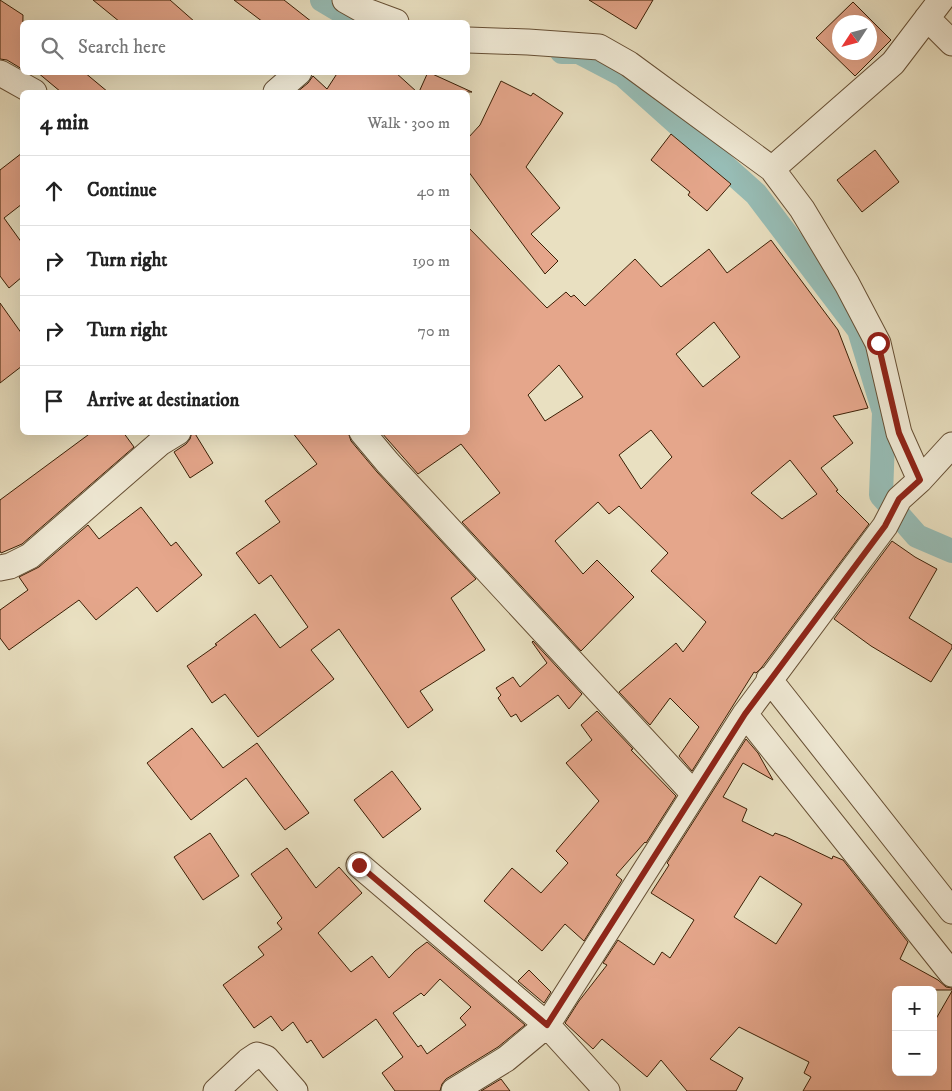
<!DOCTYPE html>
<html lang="en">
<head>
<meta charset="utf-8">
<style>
	:root { --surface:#fff; --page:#f2f2f2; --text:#222; --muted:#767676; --line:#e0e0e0 }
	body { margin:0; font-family:"IM FELL DW Pica",serif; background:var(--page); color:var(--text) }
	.controls { position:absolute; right:15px; bottom:15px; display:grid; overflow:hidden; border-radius:8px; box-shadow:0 5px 20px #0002 }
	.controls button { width:45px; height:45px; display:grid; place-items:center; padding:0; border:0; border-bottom:1px solid var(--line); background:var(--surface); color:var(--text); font:25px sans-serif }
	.compass { position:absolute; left:832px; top:15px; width:45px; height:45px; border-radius:50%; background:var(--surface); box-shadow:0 5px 20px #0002; rotate:234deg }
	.stop { position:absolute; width:15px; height:15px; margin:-11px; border:4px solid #8f2418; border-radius:50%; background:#fff }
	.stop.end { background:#8f2418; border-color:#fff; box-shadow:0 1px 5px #0008 }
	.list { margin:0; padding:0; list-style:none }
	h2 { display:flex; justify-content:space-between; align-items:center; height:65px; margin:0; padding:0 20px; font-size:21px }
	h2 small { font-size:16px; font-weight:400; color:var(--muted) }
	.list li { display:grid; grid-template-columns:32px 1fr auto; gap:15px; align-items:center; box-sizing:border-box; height:70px; padding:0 20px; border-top:1px solid var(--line) }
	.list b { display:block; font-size:19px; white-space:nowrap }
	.list em { font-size:16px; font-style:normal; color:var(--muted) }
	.icon { flex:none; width:28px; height:28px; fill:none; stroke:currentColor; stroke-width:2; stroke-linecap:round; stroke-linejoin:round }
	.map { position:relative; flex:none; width:952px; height:1091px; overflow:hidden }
	.search { position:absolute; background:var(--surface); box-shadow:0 5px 20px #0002; left:20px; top:20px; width:450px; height:55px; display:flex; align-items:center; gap:12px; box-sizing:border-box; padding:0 18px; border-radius:8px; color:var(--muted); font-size:19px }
	.panel { position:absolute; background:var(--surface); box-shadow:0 5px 20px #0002; left:20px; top:90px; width:450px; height:345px; border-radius:8px }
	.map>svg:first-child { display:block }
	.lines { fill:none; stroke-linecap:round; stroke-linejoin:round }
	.canal { stroke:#97bdb6; stroke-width:24 }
	.building { fill:#e5a68b; stroke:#3b1f05; fill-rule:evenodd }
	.minor-casing { stroke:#664f34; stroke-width:27 }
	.minor { stroke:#f1ebd7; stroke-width:25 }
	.route { stroke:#8f2418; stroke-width:6 }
</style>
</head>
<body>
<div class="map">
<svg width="952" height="1091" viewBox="0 0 952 1091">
	<rect width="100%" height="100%" fill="#e9e0c1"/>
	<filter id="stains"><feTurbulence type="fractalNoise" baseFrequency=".004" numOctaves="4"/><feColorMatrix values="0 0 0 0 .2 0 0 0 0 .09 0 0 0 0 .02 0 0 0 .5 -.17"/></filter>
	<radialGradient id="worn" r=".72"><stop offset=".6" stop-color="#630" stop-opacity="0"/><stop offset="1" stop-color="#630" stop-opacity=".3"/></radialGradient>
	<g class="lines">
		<!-- canal -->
		<path class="canal" d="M322,0L359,22
			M562,52H579L623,75L756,194L859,330L884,412L881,495L917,536L952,551"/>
	</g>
	<!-- building -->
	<path class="building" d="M0,0L23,15L22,69L7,60L0,59Z
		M93,0H170L195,22H120Z
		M234,0H284L312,22H263Z
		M589,0H653L636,29Z
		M853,2L891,40L855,76L816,38ZM840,22H870V52H840Z
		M37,72H84L108,92H61Z
		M338,72H395L417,92H297L308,83L313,76L327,89Z
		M428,72L472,92H419Z
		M501,81L531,96L533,93L563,113L526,167L560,208L531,234L558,261L545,274L468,171V138L480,125Z
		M671,134L731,184L707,211L688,195L690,192L651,160Z
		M875,150L899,182L862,212L837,180Z
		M22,153V204L4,218L22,243V277L9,288L0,276V170Z
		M468,227L547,308L566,292L571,297L574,295L585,306L635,259L661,287L709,249L727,273L771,240L838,330L868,408L833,416L853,443L821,468L838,490L836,491L869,524L762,667L756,673L754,672L692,771L679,756L699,727L670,698L650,725L619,692L676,643L683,652L706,622L651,571L668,553L619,506L609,514L598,502L555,541L583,574L597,560L634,597L581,651L462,522L500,493L461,444L418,474L381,432H468ZM714,322L740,357L703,387L676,354ZM559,365L583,397L545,421L528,395ZM651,430L672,457L641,489L619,455ZM790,460L817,494L782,519L751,493Z
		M0,303L22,334V366L0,383Z
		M92,432H123L134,447L22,544L1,553L0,551V500Z
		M192,432H194L213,463L190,478L174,452L186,444L190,439Z
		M292,432H348L351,441L377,472L476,579L451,598L485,650L420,691L433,710L408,728L339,629L311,650L334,679L258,737L225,694L212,703L187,666L217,645L215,644L255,614L280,648L308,627L271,575L259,584L236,553L280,522L265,501L317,464Z
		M141,507L171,546L176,542L202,575L157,612L137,587L96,620L79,600L9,650L0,638V610L28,590L19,577L39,567L88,525L99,539Z
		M892,541L915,557L937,569L909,618L952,645V648L931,682L871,646L834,619Z
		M533,641L582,694L569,709L558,695L521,722L516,714L511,717L498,698L501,695L496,688L513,677L520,687L547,663L532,642Z
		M597,711L633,749L631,750L676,796L646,843L645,842L616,875L622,880L584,941L565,924L542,951L484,901L512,868L541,893L568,863L556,851L599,801L566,763L592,740L581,725Z
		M192,728L223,768L257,743L309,813L285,830L246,778L191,820L147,763Z
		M746,739L758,753L773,780L743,763L723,797L747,809L742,821L773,836L775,833L786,837L832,859L833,856L843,860L908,942L900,959L938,980L946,987L952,988V990H896V1072H933V1024L952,991V1091H803L811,1077L804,1073L809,1062L739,1027L710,1059L743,1078L736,1091H687L661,1060L647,1077L602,1039L593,1049L565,1023L579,1001L607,965L603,963L618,940L654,965L662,952L670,958L694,920L651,893L669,865L667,863ZM760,876L802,904L776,944L734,917Z
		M392,771L421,809L383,838L354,800Z
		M210,833L239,876L203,900L174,857Z
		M287,848L316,888L339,867L362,893L318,933L351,972L372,956L389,978L415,951L427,942L525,1025L498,1047L446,1079L442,1084L440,1091H395L382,1073L403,1057L376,1019L323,1058L311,1040L307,1043L293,1022L282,1031L271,1016L254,1028L223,985L264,955L258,947L282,929L277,923L282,918L251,874ZM440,979L471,1007L460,1018L466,1025L427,1054L421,1045L418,1047L393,1013L421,993L424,996Z
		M529,970L551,992L544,1003L518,981Z
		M501,1079L510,1091H481Z"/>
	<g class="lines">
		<defs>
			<path id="minor" d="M345,0L361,9L396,22
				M927,18L952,43
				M468,40L528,42L599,47L629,64L772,169L802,209L847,284L878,343L899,433L920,480
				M0,73L34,92
				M276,92L299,72
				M772,169L893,63L941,0
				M362,432L388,463L694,794
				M0,568L10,566L30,556L160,443L178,432
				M769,679L952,911
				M745,714L952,974
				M359,865L547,1025L607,1091
				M216,1091L248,1061L257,1055L266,1058L295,1091
				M454,1091L506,1059L547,1025L745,714L885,526L899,499L920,480L952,445"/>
		</defs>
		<!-- minor casing -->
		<use href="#minor" class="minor-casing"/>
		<!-- minor -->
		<use href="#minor" class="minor"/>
	</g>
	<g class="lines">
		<!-- route -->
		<path class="route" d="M359,865L547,1025L745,714L885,526L899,499L920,480L899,433L878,343"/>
	</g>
	<rect width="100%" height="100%" filter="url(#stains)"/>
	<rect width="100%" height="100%" fill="url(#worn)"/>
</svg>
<div class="controls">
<button>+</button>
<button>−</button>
</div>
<svg class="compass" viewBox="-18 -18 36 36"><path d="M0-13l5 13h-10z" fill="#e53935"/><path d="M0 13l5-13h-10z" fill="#767676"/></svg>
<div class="stop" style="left:878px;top:343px"></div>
<div class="stop end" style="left:359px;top:865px"></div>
<div class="search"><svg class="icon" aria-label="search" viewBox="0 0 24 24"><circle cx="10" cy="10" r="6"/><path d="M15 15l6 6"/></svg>Search here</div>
<section class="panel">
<h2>4 min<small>Walk · 300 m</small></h2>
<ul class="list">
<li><svg class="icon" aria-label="ahead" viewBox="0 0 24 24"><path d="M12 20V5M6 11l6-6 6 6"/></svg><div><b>Continue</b></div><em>40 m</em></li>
<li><svg class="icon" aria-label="right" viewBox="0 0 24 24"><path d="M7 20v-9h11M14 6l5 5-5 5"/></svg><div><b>Turn right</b></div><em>190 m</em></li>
<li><svg class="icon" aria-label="right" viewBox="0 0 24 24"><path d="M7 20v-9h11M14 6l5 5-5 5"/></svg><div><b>Turn right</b></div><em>70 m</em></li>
<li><svg class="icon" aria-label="arrive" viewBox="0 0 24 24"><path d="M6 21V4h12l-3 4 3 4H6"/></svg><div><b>Arrive at destination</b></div></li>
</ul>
</section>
</div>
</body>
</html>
